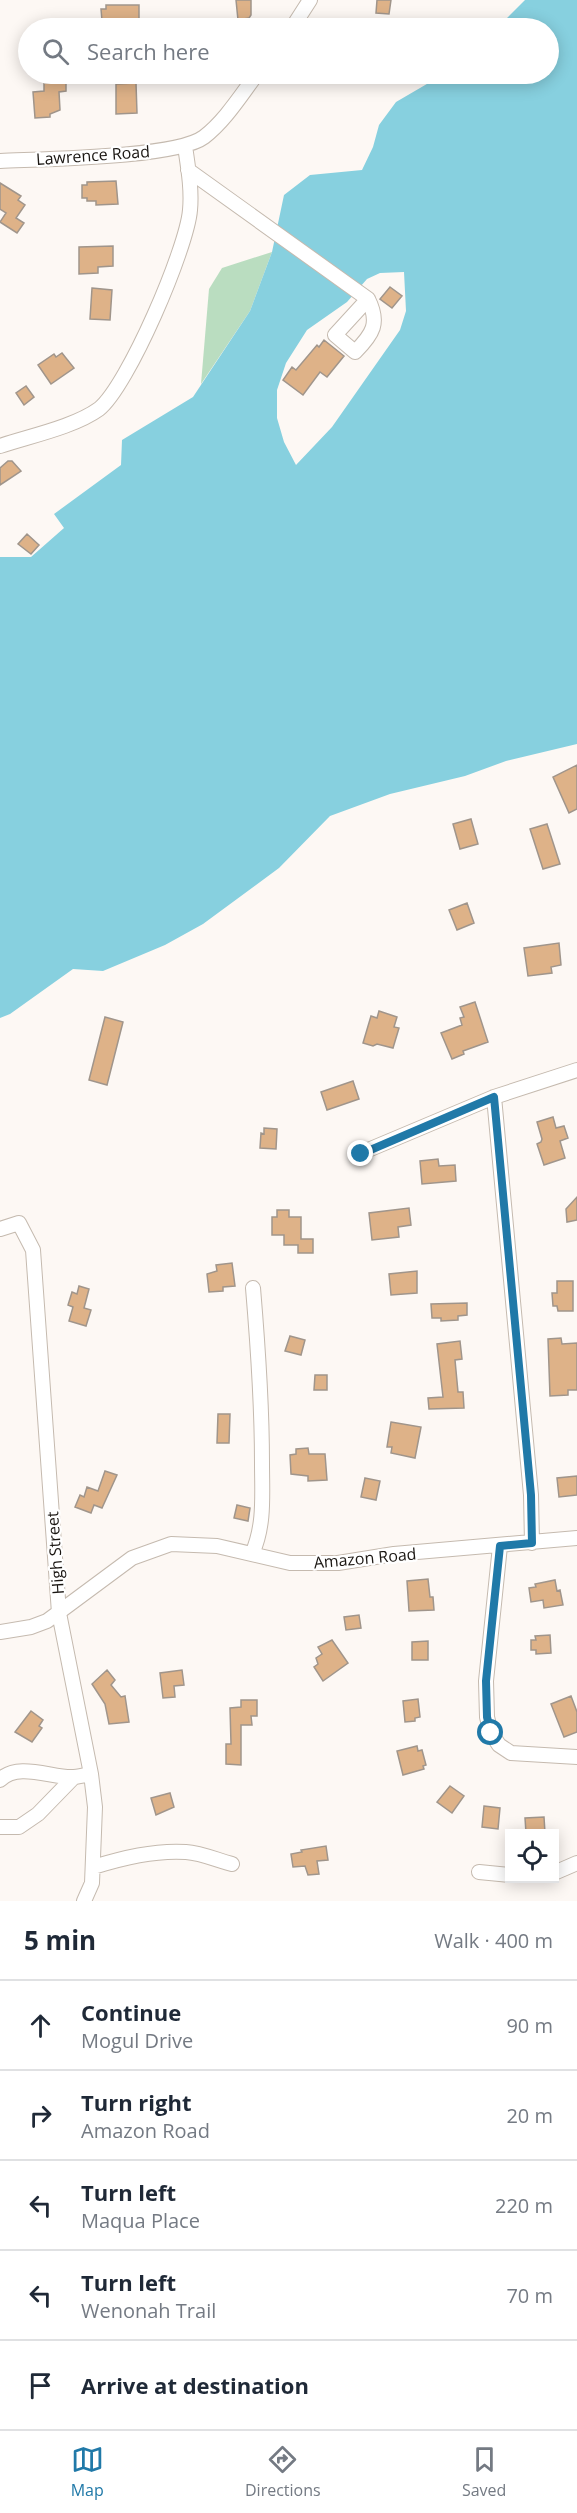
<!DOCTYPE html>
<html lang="en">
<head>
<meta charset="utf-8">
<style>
	:root { --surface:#fff; --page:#f2f2f3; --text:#1f2937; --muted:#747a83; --line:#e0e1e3; --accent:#2079a8 }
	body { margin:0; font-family:"Open Sans",sans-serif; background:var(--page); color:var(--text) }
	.controls { position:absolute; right:18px; bottom:18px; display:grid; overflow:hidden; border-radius:0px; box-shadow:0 3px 15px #0003 }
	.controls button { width:54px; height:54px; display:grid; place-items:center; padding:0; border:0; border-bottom:2px solid var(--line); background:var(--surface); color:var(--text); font:30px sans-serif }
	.stop { position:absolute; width:18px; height:18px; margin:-14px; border:4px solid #2079a8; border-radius:50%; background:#fff }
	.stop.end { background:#2079a8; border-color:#fff; box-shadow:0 2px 6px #0008 }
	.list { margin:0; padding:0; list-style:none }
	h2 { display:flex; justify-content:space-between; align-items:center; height:78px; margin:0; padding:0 24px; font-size:26px }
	h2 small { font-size:20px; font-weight:400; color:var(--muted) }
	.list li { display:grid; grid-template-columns:39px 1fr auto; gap:18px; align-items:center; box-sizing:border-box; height:90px; padding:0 24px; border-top:2px solid var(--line) }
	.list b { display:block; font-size:22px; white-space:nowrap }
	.list p { margin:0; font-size:20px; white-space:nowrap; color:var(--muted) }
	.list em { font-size:20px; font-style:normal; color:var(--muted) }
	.icon { flex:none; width:33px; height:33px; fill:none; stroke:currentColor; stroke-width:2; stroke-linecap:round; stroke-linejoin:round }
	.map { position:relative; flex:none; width:577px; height:1901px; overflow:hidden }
	.search { position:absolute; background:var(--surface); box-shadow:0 3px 15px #0003; left:18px; right:18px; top:18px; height:66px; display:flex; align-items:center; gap:15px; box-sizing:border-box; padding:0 21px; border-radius:33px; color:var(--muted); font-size:22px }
	.sheet { height:528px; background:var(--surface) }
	nav { display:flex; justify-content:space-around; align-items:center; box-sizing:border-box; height:84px; border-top:2px solid var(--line); background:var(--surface); font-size:16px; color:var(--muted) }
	nav a { display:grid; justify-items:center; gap:3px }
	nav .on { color:var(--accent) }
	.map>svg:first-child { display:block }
	.green { fill:#baddc0 }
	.water { fill:#87d0df; fill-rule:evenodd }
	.building { fill:#deb288; stroke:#a0958b; stroke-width:1.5 }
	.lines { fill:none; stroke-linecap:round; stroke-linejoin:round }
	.minor-casing { stroke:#c5baaf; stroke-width:16 }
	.minor { stroke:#fff; stroke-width:14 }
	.route { stroke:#2079a8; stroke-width:8 }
	.labels { text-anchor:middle; stroke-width:4.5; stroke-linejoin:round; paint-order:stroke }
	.street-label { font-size:16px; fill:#1a1612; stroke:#fff }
</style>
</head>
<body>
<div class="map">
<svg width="577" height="1901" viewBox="0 0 577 1901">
	<rect width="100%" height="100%" fill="#fdf8f4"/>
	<!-- green -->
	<path class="green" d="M272,252L250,311L201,384L209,289L222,268Z"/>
	<!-- water -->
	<path class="water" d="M525,0H577V744L506,761L465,776L390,794L330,816L279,868L203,924L165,945L103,971L73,969L10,1014L0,1018V557H31L64,528L54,514L121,465L122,440L193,397L250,311L272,252L284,195L310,175L362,170L373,147L379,125L396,102L444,74H548V28H497ZM404,272L406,311L400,330L332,427L296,465L284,442L277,418V390L286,363L307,330L347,302L367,279L380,273Z"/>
	<!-- building -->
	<path class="building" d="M236,0H251V15L249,18L238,20Z
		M377,0H391L389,14L376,13Z
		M106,5H139V24L121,25V28H108L107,21H102L101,9H106Z
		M66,81V91L59,92L60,110L50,114V117L35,118L33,92L44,91V83Z
		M136,83L137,113L116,114V84Z
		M116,181L118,204L96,205V201H87V198H82V185H87V182Z
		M0,183L21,196L18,200L25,205L16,218L24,223L17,233L0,222L6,213L0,209Z
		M113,246V266L98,267V273L79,274V247Z
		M390,287L402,296L392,308L380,299Z
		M92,288L112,290L110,320L90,319Z
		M324,340L344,356L327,377L320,372L303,395L283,380L292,367L296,370L317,345L319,347Z
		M62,353L74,368L51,384L38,365L54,354L56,357Z
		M26,386L34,397L24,405L16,393Z
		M8,461H12L21,471L0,485V468Z
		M27,534L39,545L31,554L18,544Z
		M577,765V809L569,813L553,777Z
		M471,819L478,844L460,849L453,824Z
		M547,824L560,864L543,869L530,829Z
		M467,903L474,923L457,930L449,910Z
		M559,943L561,965L551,967L552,973L528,976L524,948Z
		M475,1002L488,1042L463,1051L464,1054L452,1059L441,1033L462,1025L460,1018L464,1017L460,1007Z
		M379,1011L397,1017L394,1027L399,1028L393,1048L377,1044L373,1046L363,1043L371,1016L377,1018Z
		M105,1017L123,1022L107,1085L89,1080Z
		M353,1081L359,1099L327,1110L321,1092Z
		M553,1117L556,1128L564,1126L568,1138L560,1141L565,1158L544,1165L537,1144L541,1142L542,1139L537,1122Z
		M264,1128L277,1129L276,1149L260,1148L261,1133L264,1134Z
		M438,1159L439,1166L455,1165L456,1181L422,1184L420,1161Z
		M577,1197V1220L567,1222L566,1209Z
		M409,1208L411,1225L398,1227L399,1237L372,1240L369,1213Z
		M277,1210H289V1217H301V1239H313V1253H298V1245H284V1235H272V1217H277Z
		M232,1263L235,1286L223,1287V1291L209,1292L207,1274L217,1271L216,1265Z
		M417,1271V1293L391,1295L389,1274Z
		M557,1281H573V1311H558L557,1306H553L552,1293H557Z
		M79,1286L89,1289L84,1308L91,1310L86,1326L69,1321L73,1307L68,1305L72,1292L77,1294Z
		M467,1303V1315L458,1316V1320L441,1321V1318H432L431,1304Z
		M290,1336L305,1340L301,1355L285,1351Z
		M561,1338L562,1344L577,1343V1390H568V1395L550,1396L548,1339Z
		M460,1341L462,1359L455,1360L458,1392H463L464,1408L429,1409L428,1398L443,1397L437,1344Z
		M315,1375H327V1390H314Z
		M218,1414H230L229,1443H217Z
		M391,1422L421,1427L415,1458L391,1453L392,1447H387Z
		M308,1448L309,1454H325L327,1480L308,1481V1476L291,1474L290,1455L296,1454V1449Z
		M105,1471L117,1475L102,1508L94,1505L91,1513L75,1507L80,1495L84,1497L87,1487L98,1491Z
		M577,1476V1495L559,1497L557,1478Z
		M365,1478L380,1481L376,1500L361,1497Z
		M237,1505L250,1508L248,1521L234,1518Z
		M428,1579L430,1597H433L434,1610L409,1611L407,1581Z
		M555,1580L557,1591L560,1590L563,1605L544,1608L543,1600L531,1602L529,1588L536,1587L535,1584Z
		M359,1615L361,1628L346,1630L344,1617Z
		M550,1635L551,1653L536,1654V1650H531V1640H536L535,1636Z
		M332,1640L348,1663L323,1681L314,1667L318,1664L316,1658L322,1654L318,1647Z
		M428,1641V1660H412V1642Z
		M107,1670L115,1680L111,1685L121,1697L125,1696L129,1722L109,1724L105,1704L92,1684Z
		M182,1670L184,1685L174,1686L175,1697L163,1698L160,1673Z
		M571,1696L577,1712V1732L564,1737L551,1704Z
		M418,1699L420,1717L415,1718V1721L405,1722L403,1701Z
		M241,1700H257V1716H251L252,1725H241V1765L226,1764V1744H231L230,1708L241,1707Z
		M31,1711L43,1720L39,1726L42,1728L32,1742L15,1732Z
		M417,1746L418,1751L422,1750L426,1765L423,1766L424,1769L403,1775L397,1751Z
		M450,1786L464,1796L452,1813L437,1802Z
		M170,1793L174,1807L156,1815L151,1798Z
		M484,1806L500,1808L498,1829L482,1827Z
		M544,1817L545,1833H526L525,1818Z
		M326,1846L328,1860L317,1861L319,1874L308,1875L305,1866L293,1867L291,1854L302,1852L301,1850Z"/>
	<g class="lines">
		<defs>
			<path id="minor" d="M292,28L310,0
				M0,161C41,159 176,158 204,137C225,121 241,95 257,74
				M188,170L368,299C380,323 373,334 355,352L335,335L368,299
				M0,446C30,436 74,427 99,409C128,386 187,248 190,210C192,189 188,167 185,146
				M494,1097L531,1495L532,1543
				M361,1153L494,1097L577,1070
				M0,1229L19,1223L33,1250L59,1613L91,1774L95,1807L92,1883L84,1901
				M500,1546L486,1681L487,1717L491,1733L499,1745L511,1753L577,1757
				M252,1554C265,1525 262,1495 262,1463C262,1405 258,1347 253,1288
				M0,1632L31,1627L47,1621L132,1558L171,1544L217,1546L290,1563H338L394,1554L577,1538
				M0,1780C17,1762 50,1777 71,1777C78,1777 84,1775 91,1774
				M0,1827H19L38,1814L73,1778
				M93,1867C123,1858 154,1850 186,1852C201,1853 217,1860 232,1864
				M479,1872L510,1875
				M554,1873L577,1863"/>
		</defs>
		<!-- minor casing -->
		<use href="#minor" class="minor-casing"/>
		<!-- minor -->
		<use href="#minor" class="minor"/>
	</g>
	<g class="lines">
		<!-- route -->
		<path class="route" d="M361,1154L494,1097L531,1495L532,1543L500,1546L486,1681L487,1717L491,1733"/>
	</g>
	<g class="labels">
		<!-- street labels -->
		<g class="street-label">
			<text transform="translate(93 155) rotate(-4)" y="6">Lawrence Road</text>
			<text transform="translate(55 1553) rotate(-94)" y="6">High Street</text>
			<text transform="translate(365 1558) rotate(-5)" y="6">Amazon Road</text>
		</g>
	</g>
</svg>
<div class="controls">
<button><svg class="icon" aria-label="locate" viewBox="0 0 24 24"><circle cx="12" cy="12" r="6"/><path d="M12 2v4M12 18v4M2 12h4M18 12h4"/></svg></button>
</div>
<div class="stop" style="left:491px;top:1733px"></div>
<div class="stop end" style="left:361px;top:1154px"></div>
<div class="search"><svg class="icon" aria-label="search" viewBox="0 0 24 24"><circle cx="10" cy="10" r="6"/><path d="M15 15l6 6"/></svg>Search here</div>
</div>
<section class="sheet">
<h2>5 min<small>Walk · 400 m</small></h2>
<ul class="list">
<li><svg class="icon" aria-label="ahead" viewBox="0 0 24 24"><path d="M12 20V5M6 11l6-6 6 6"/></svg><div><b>Continue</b><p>Mogul Drive</p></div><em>90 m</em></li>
<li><svg class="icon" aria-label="right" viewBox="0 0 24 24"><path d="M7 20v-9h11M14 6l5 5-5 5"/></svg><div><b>Turn right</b><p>Amazon Road</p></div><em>20 m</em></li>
<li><svg class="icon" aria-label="left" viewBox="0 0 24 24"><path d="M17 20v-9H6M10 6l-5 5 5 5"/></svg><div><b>Turn left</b><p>Maqua Place</p></div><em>220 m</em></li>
<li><svg class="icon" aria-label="left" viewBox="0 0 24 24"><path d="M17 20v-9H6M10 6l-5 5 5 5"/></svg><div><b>Turn left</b><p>Wenonah Trail</p></div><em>70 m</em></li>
<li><svg class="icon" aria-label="arrive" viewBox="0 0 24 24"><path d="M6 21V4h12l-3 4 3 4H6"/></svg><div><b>Arrive at destination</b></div></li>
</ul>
</section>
<nav>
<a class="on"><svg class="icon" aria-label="map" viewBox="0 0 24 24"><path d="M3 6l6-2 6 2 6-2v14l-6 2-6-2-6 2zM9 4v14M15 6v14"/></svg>Map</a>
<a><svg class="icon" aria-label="directions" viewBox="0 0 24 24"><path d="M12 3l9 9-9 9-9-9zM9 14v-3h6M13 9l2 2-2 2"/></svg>Directions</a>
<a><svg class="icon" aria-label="saved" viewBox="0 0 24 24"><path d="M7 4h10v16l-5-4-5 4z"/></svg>Saved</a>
</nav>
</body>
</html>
